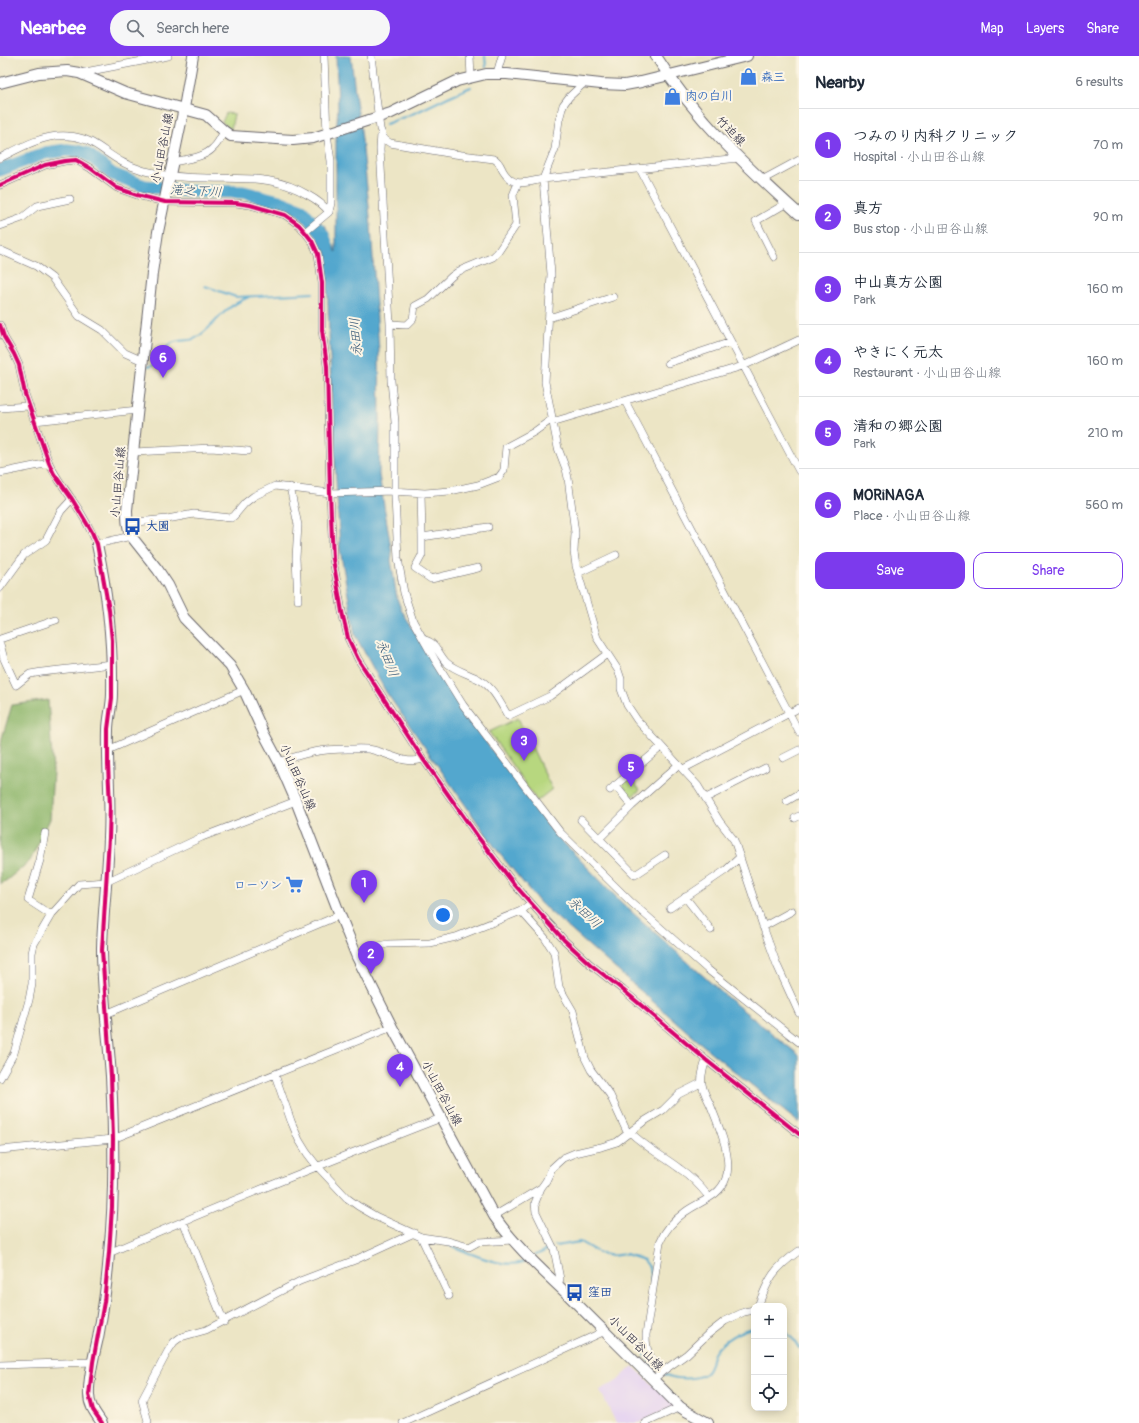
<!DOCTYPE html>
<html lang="en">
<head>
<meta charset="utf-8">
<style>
	:root { --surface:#fff; --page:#f6f6f7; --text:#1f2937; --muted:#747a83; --line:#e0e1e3; --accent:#7c3aed }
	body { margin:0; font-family:Pangolin,"Klee One",sans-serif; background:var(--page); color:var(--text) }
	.controls { position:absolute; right:12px; bottom:12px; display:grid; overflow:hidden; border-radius:8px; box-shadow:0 2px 10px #0003 }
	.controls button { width:36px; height:36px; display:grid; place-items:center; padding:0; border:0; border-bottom:1px solid var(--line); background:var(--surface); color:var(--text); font:20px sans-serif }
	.you { position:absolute; left:443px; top:859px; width:14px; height:14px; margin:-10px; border:3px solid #fff; border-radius:50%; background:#1a73e8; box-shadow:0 0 0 6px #1a73e833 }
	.badge { display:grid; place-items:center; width:26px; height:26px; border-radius:50%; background:var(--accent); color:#fff; font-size:13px; font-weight:700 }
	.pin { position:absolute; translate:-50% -33px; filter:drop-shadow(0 1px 2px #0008) }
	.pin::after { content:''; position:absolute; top:21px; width:14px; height:12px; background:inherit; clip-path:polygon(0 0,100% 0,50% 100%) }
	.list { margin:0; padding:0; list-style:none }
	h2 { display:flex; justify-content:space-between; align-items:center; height:52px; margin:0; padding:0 16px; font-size:17px }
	h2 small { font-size:13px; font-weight:400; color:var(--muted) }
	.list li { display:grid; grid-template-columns:26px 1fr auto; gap:12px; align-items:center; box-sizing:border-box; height:72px; padding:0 16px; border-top:1px solid var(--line) }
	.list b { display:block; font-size:15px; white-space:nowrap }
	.list p { margin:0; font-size:13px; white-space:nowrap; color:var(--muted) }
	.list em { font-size:13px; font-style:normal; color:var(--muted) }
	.actions { display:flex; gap:8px; padding:12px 16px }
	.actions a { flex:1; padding:9px 0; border:1px solid var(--accent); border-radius:12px; text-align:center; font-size:14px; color:var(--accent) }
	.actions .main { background:var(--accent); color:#fff }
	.icon { flex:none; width:22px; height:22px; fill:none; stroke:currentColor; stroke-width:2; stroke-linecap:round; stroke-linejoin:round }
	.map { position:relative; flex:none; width:799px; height:1367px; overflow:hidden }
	header { display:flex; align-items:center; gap:24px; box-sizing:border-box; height:56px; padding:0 20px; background:var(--accent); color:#fff }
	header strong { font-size:19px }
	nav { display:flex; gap:22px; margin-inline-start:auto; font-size:14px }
	.search { width:280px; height:36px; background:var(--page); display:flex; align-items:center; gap:10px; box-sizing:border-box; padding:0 14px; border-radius:22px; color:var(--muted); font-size:15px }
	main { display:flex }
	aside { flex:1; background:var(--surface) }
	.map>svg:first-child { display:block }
	.built { fill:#e5d3f1 }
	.green { fill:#b7d77f; stroke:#6c7c5d }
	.forest { fill:#91b86e; stroke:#5a6d54 }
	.water { fill:#52a7ce; stroke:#3a6484 }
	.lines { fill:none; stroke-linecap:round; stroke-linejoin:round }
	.stream { stroke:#52a7ce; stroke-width:2 }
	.river { stroke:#52a7ce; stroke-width:13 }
	.street-casing { stroke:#69666b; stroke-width:8 }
	.secondary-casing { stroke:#69666b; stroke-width:12 }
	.street { stroke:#fff; stroke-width:7 }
	.secondary { stroke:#fff; stroke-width:10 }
	.cycleway-casing { stroke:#fcf5e5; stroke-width:6 }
	.cycleway { stroke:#d6006c; stroke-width:4 }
	.labels { text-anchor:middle; stroke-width:4; stroke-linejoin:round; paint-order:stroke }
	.shop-label { font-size:12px; font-weight:bold; fill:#366cbe; stroke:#fcf5e5; text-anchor:start }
	.street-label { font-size:12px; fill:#22223b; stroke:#fcf5e5 }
	.transit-label { font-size:12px; font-weight:bold; fill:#164399; stroke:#fcf5e5; text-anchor:start }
	.water-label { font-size:13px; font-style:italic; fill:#355776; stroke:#fcf5e5 }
</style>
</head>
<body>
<header>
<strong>Nearbee</strong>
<div class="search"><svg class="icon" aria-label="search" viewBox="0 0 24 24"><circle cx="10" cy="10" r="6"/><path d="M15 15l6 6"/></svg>Search here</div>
<nav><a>Map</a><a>Layers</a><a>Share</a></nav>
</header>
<main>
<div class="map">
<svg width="799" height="1367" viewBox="0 0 799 1367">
	<rect width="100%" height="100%" fill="#fcf5e5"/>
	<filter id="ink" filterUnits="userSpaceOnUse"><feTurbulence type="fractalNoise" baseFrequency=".025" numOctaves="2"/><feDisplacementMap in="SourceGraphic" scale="8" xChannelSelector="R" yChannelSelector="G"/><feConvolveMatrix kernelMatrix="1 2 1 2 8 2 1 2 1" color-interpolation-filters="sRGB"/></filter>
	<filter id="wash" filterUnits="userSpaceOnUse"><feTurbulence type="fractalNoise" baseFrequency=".012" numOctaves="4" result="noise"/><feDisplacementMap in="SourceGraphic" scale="16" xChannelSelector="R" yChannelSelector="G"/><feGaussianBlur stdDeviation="0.9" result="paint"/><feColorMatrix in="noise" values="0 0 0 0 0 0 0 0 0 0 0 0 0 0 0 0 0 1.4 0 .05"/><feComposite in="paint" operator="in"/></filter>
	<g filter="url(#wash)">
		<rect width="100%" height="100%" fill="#ece5c5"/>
		<!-- built -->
		<path class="built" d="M633,1310L675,1350L638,1367H616L600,1334L617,1325Z"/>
		<!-- green -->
		<path class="green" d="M226,57L234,58L231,73L222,66Z
			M518,662L552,733L537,745L489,676Z
			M630,721L640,734L631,741L622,728Z"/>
		<!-- forest -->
		<path class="forest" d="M48,644L53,715L50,763L30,805L7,824L0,828V698L2,682L12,649Z"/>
		<!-- water -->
		<path class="water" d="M336,0H351L356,45L361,74L371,170L379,295L380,363L379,419L392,498L391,504L397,542L401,553L462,654L552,775L623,848L729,943L799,999V1067L713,998L540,847L499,797L386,636L355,579L340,493L332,355L326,197L316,176L325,169L336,196V80L338,50Z"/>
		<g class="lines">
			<!-- stream -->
			<path class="stream" d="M485,0L486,11
				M386,68L417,56L448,41L471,31
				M205,230L236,241L313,237
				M147,311C163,310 160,293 172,287C179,283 189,286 196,282C208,275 217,262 228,253C234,248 242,244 249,241
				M449,1189C470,1197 502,1213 524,1206
				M555,1190L580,1186L599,1197L611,1200L626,1198L644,1204L649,1211L651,1226
				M536,1199L551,1192
				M784,1275L794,1284L799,1292
				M643,1283C641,1296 647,1304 656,1312
				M663,1317C672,1324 695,1324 705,1318C713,1312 710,1303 715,1296C723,1284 740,1274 754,1272"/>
			<!-- river -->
			<path class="river" d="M0,114L45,97L67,94L76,95L85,97L90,100L112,118L145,130L187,135L243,136L279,145L302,154L323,179L327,189"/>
		</g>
	</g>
	<g filter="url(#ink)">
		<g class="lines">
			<defs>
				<path id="street" d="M371,0L380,73L384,83L390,87L454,98L494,103C499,105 501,111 503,115C514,133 526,126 543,123L739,102
					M470,0L471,21
					M80,17L168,0
					M497,17L502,0
					M584,27L569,41L563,49L559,64L555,93L543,123L551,218L545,326L558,392L566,413L568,422L575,477L574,496L576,510L597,582L618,614L621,623V633L627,649L637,664L698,730L720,766L734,784L765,876L777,909L799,957
					M381,78L380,93L390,268L391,325L395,366V441L398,502L404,537L413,565L435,604L463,649L560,776L631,846L707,913L799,986
					M0,102C21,91 44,78 68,80C92,81 103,96 122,106C129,110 137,112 145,115C165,120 187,122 208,122C245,123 275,119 308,139C317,144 323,148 329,156
					M173,106C186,103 204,102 213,92C218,88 221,81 224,75
					M640,113L799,415
					M762,124L799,104
					M0,129L45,109L65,105L76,104L90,112L117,132L137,139L165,146L236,147L250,149L285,159L299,169L305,176L312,185L318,198L322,227V274L327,310L330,437L333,503L342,556L348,582L358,603L423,703L478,781L514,828L564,884L590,908L623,934L706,1004L799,1078
					M0,170L22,162L37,150L70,143
					M305,176L329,156L331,147V105L327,78L324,0
					M0,194L36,210L52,222L79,260L102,274L125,297L143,305
					M774,201L756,165L787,147
					M549,262L613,241
					M390,268L407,269L413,263L415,250L428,243L452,220L459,215L493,201L498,196L516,169L513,139L518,127
					M0,269L4,281L14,298L19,309L25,338L49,407C55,420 63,430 71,442C81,456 90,472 97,488L131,480
					M668,307L731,286
					M625,345L799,676
					M0,352L28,350
					M34,365L138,354
					M552,366L743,310L799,284
					M134,396L211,392L248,395
					M0,417L49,407
					M290,431L298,469L296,502L298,544
					M421,437L422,481L488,471
					M127,467L167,463L194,458L231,462L234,460L245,447L254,440L275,430L330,437L392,435L425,437L450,435L478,429L499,421L502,417L504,414L506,391L534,376L552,363
					M422,481V499L415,512L431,523L478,512
					M578,517L616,499
					M0,532L24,499L46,484L61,455L72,443
					M0,583L56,564
					M424,584C436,585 439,600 447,607C456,615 470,618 480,624C493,631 501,648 508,660L550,640L607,598
					M0,588L4,603L16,629L30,618L42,616L112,608
					M108,694L244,634
					M783,702L799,694
					M279,706C305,697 320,693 348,693C356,693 365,692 373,694C390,698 405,709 423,703
					M683,713L799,652
					M615,729L632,750
					M610,734L661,691
					M706,742L765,712
					M787,745L799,738
					M795,762L799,760
					M581,764L635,819L665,799
					M45,777L40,804L28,844L51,859
					M599,783L632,750L678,709
					M685,841L711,874
					M670,852L726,814L740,801
					M521,855L545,882L554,896L559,931L573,955L585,1002L591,1014L610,1039L628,1078
					M763,871L792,855
					M357,901L372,892L387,888L430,887L456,881L521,855L531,847
					M106,958L340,859
					M275,1019L291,1065L299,1084L307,1097L317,1110L347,1142L358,1150L377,1161L421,1181L448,1185L469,1191L478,1186L513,1184
					M0,1022L14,997L29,944L32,928V897L34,888L51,859L79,828L106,826L202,781L296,745
					M630,1076C645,1091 663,1100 680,1113C691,1120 701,1131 709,1141
					M0,1094L113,1083L392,971
					M494,1160L541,1132
					M183,1165L224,1266
					M421,1181L449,1240
					M109,1197C219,1149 330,1105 441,1062
					M558,1229L560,1223L554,1193L536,1156L535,1147L541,1132L546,1125L552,1112L563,1102L575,1097L601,1091L617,1086L643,1066L663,1054L679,1038L701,1027
					M758,1250C769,1222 773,1213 799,1195
					M0,1309L93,1306
					M663,1314C650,1301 646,1298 646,1279L660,1186C665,1174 674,1164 685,1156C700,1145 720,1141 726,1122C733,1101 718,1068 710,1048C707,1042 703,1035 702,1028C700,1021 704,1011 706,1004
					M654,1323L663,1315L687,1298L707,1279L725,1265L744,1256L754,1254
					M147,1367L148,1365L142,1344L168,1295L174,1286L181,1281L206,1274L300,1225L355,1204L414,1177
					M403,1367L605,1275
					M645,1367L680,1351"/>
				<path id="secondary" d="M193,0L184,52L158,176L152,217L127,454C127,463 127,471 131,480L158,514L168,529L184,562L230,610L244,634L264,678L279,706L296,745L340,859L357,901L392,971L494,1160C515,1190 542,1214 567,1238C605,1276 643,1313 680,1351L686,1355L708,1367
					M656,0C695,63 745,109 799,158
					M0,27L39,17L67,15L79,17L125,37L206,59L224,75L231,80L293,84L313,82L391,57L457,25L486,18H507L601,28L625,29L641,26L747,0
					M97,488C108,540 113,586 112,638C112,650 108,662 108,674C107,710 111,745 109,781C108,818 103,855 102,892C102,934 108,978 111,1020C114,1079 115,1140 109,1198C107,1226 103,1255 98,1282C94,1299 88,1322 89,1339C89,1350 96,1358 102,1367"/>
			</defs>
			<!-- street casing -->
			<use href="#street" class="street-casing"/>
			<!-- secondary casing -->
			<use href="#secondary" class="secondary-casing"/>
			<!-- street -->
			<use href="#street" class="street"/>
			<!-- secondary -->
			<use href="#secondary" class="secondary"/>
			<defs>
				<path id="cycleway" d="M0,129L45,109L65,105L76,104L90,112L117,132L137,139L165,146L236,147L250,149L285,159L299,169L305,176L312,185L318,198L322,227V274L327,310L330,437L333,503L342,556L348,582L358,603L423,703L478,781L514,828L564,884L590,908L623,934L706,1004L799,1078
					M0,269L4,281L14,298L19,309L25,338L49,407L54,418L72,443L92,476L97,488L109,554L112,584V642L108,673V709L110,750L109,782L102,894L111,1020L113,1083L112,1151L109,1197L104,1246L93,1306L89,1339L93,1354L102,1367"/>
			</defs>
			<!-- cycleway casing -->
			<use href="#cycleway" class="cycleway-casing"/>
			<!-- cycleway -->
			<use href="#cycleway" class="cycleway"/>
		</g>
	</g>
	<!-- icons -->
	<defs>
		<symbol id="shop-bare" viewBox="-9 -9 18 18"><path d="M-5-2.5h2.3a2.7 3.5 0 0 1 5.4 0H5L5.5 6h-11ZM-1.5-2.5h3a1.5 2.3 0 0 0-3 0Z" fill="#3f7fe0" stroke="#fcf5e5" stroke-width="2.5" paint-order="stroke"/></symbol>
		<symbol id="bus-bare" viewBox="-9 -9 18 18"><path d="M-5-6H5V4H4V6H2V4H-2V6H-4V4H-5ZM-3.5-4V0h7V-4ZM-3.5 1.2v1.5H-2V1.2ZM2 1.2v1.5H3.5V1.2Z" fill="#1a4fb4" stroke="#fcf5e5" stroke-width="2.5" paint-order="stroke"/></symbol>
		<symbol id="supermarket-bare" viewBox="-9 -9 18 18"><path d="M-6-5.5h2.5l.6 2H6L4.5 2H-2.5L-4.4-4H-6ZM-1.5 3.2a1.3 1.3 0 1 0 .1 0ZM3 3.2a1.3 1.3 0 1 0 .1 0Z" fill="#3f7fe0" stroke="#fcf5e5" stroke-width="2.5" paint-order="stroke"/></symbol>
	</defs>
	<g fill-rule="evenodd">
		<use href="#shop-bare" x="736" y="8" width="25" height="25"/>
		<use href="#shop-bare" x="660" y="28" width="25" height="25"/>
		<use href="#bus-bare" x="120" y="458" width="25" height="25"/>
		<use href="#supermarket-bare" x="282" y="816" width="25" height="25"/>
		<use href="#bus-bare" x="562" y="1224" width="25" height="25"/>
	</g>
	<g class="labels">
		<!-- shop labels -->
		<g class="shop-label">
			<text x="761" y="25">森三</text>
			<text x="685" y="44">肉の白川</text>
			<text x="282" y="833" text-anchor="end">ローソン</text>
		</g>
		<!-- street labels -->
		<g class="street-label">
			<text transform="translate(731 75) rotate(46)" y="4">竹迫線</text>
			<text transform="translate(162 92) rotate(-79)" y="4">小山田谷山線</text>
			<text transform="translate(118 426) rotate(-85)" y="4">小山田谷山線</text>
			<text transform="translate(298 721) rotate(66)" y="4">小山田谷山線</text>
			<text transform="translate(442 1037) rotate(62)" y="4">小山田谷山線</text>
			<text transform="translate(636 1287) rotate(45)" y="4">小山田谷山線</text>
		</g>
		<!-- transit labels -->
		<g class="transit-label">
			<text x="146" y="474">大園</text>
			<text x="588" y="1240">窪田</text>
		</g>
		<!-- water labels -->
		<g class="water-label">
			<text transform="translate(196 134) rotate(3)" y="5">滝之下川</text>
			<text transform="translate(355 281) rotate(-94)" y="5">永田川</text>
			<text transform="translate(388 602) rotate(69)" y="5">永田川</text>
			<text transform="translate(585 856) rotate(43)" y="5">永田川</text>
		</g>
	</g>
</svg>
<div class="controls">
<button>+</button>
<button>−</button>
<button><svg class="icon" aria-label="locate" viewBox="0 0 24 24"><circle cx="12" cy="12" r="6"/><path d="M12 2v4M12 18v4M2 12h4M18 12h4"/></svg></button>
</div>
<div class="you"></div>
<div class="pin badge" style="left:364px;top:847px">1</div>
<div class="pin badge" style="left:371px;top:918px">2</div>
<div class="pin badge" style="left:524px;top:705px">3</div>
<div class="pin badge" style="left:400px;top:1031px">4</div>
<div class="pin badge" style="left:631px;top:731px">5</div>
<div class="pin badge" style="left:163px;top:322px">6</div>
</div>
<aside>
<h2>Nearby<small>6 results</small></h2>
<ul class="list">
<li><span class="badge">1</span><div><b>つみのり内科クリニック</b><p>Hospital · 小山田谷山線</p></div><em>70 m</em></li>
<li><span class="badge">2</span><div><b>真方</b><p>Bus stop · 小山田谷山線</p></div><em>90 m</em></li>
<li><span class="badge">3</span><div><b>中山真方公園</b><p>Park</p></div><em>160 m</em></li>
<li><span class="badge">4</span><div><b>やきにく元太</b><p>Restaurant · 小山田谷山線</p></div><em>160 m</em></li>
<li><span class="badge">5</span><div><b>清和の郷公園</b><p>Park</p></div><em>210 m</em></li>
<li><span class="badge">6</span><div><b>MORiNAGA</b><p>Place · 小山田谷山線</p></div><em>560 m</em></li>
</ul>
<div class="actions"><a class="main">Save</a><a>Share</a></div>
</aside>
</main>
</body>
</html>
